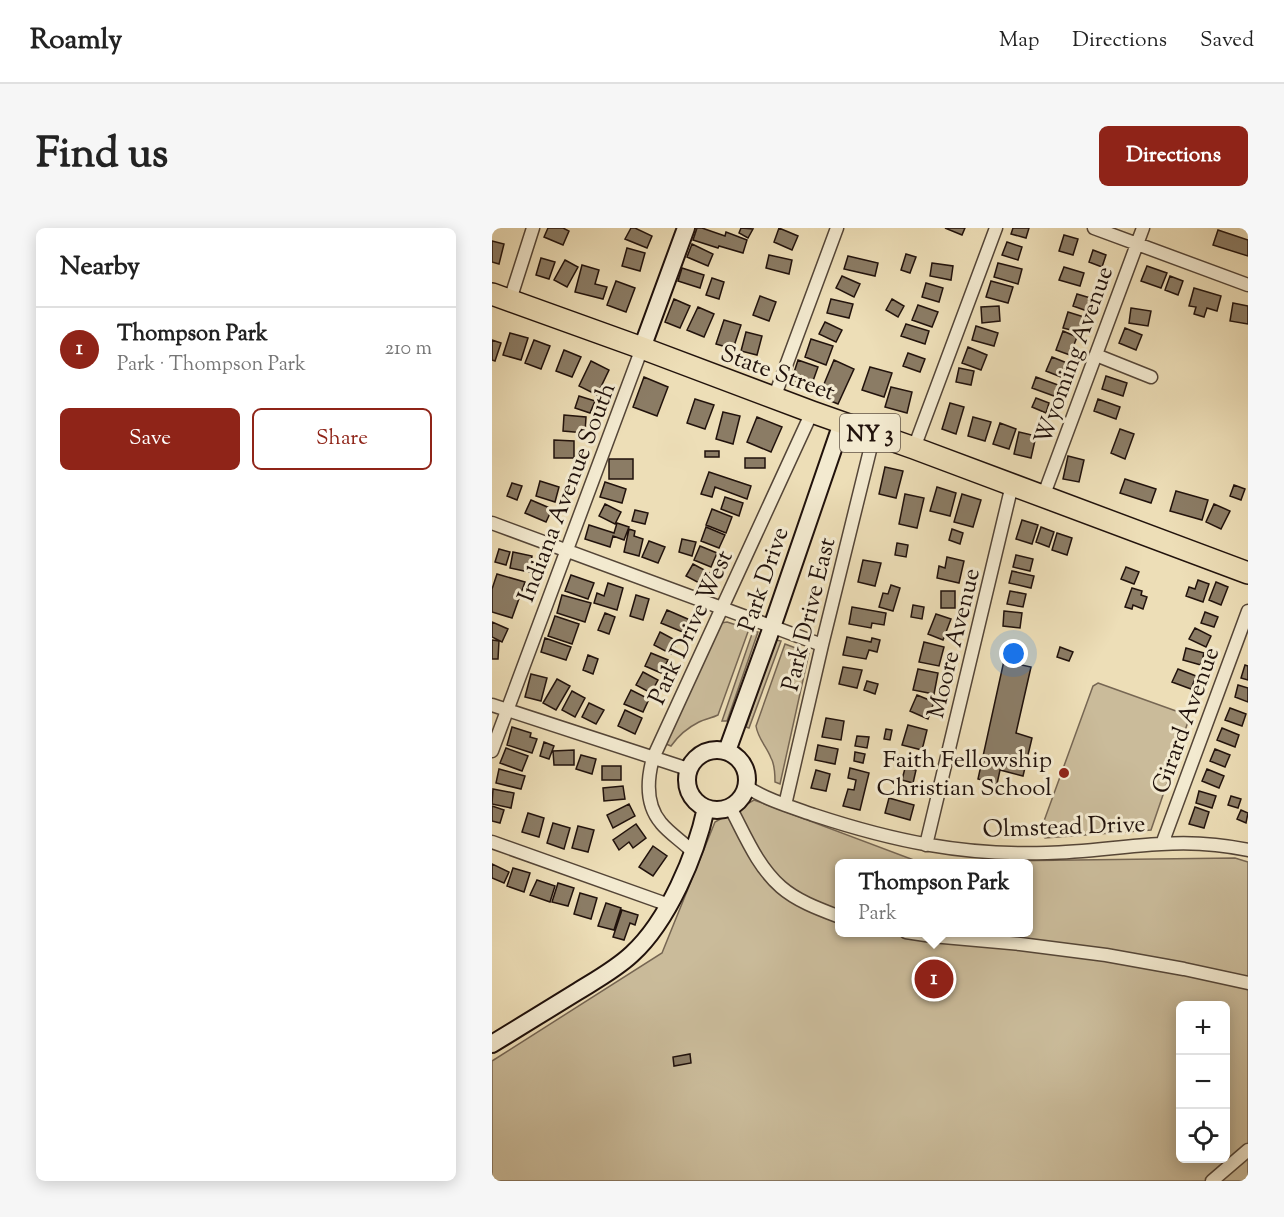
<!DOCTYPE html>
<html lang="en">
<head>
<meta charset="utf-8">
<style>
	:root { --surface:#fff; --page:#f6f6f6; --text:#222; --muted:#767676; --line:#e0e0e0; --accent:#8f2418 }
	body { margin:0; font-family:"Sorts Mill Goudy",serif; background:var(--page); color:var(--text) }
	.controls { position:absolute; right:18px; bottom:18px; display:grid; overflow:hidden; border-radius:9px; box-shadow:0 3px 15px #0003 }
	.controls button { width:54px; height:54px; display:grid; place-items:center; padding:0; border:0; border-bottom:2px solid var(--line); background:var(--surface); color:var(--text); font:30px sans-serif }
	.you { position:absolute; left:522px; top:426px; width:21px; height:21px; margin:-15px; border:4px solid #fff; border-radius:50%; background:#1a73e8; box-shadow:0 0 0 9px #1a73e833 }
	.badge { display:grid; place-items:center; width:39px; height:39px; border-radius:50%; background:var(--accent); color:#fff; font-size:20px; font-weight:700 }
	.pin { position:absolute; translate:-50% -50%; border:3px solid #fff; box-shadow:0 2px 6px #0006 }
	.popup { position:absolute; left:343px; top:631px; width:198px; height:78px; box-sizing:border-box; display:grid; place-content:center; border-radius:9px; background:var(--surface); filter:drop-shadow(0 2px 4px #0005); font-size:20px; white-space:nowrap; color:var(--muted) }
	.popup b { font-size:22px; color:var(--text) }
	.popup::after { content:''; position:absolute; left:50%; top:100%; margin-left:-12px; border:12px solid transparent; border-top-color:var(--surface) }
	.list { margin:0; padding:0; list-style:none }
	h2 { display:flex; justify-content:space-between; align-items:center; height:78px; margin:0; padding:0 24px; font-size:26px }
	h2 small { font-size:20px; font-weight:400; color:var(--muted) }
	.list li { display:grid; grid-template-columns:39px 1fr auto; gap:18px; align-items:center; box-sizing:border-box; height:84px; padding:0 24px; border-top:2px solid var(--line) }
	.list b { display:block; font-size:22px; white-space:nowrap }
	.list p { margin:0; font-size:20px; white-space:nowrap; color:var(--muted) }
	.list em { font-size:20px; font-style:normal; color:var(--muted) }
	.actions { display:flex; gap:12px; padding:18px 24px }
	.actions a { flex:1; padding:14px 0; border:2px solid var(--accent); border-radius:9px; text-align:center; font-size:21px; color:var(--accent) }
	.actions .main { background:var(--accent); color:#fff }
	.icon { flex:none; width:33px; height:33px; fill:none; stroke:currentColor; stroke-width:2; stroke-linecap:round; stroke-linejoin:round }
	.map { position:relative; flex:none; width:756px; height:953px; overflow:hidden; border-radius:9px }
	header { display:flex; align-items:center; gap:36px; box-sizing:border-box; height:84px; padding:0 30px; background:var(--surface); border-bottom:2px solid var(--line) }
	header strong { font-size:28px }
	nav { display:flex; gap:33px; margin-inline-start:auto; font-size:21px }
	.intro { display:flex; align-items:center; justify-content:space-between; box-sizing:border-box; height:144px; padding:0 36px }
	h1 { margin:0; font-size:42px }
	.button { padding:15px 27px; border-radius:9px; background:var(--accent); color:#fff; font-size:21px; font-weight:700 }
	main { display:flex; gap:36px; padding:0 36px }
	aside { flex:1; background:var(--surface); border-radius:9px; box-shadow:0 3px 15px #0003 }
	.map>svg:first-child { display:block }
	.green { fill:#cabb9a; stroke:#766653; stroke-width:1.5; fill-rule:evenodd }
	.building { fill:#8b7c65; stroke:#21120c; stroke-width:1.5 }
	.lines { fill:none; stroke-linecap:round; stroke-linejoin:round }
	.street-casing { stroke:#544537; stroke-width:15 }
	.secondary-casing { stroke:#21120c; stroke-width:20 }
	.highway-casing { stroke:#21120c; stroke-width:24 }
	.street { stroke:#f3ead0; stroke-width:12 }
	.secondary { stroke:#f3ead0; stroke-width:16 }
	.highway { stroke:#eddeb7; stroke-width:21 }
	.poi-dot { fill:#8f2418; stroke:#f3ead0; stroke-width:2 }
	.labels { text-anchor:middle; stroke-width:6; stroke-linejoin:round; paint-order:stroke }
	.shield { fill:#f3ead0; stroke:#605347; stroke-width:1.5 }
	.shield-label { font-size:22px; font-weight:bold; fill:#21120c }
	.street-label { font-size:24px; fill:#21120c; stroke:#f3ead0 }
	.poi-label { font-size:24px; fill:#21120c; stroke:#f3ead0; text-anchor:end }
</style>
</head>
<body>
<header>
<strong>Roamly</strong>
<nav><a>Map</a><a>Directions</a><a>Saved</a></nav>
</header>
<div class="intro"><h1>Find us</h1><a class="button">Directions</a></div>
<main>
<aside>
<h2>Nearby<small></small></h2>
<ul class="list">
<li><span class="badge">1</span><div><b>Thompson Park</b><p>Park · Thompson Park</p></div><em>210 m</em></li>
</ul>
<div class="actions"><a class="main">Save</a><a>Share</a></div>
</aside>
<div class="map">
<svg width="756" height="953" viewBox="0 0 756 953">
	<rect width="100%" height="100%" fill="#eddeb7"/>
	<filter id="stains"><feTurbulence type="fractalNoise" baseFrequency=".00333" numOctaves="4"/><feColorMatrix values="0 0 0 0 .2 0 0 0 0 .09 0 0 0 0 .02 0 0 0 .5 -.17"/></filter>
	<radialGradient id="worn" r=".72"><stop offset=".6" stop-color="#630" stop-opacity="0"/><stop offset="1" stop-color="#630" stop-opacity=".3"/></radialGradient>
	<!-- green -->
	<path class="green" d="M235,394L257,401L226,487C220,490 213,491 207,494C195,500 186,508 179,518L174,516L229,395Z
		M261,403L266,404L235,493H230Z
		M284,412L289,413L257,500L254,499L280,421Z
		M293,416L317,425L288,556L283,554C283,546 283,537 279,530C275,519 266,511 264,498Z
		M606,455L698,488L659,602L553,610L548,604L601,458Z
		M262,572L427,634L743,630L756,634V953H0V833L170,725L223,594ZM348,636H536V704H348ZM688,778H734V930H688Z"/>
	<!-- building -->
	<path class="building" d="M56,0H71L77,3L71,17L52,9Z
		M139,0H143L160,8L155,20L133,11Z
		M205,0H210L233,8L234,4L255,12L251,25L227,18L226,20L201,12Z
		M249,0L261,1L256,10L247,5Z
		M287,0L306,8L300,22L282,14Z
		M453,0H473L470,7Z
		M521,0H537L534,10L519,6Z
		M726,2L756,12V28L721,17Z
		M572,7L586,11L581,27L567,23Z
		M0,13L12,16L7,36L0,34Z
		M515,14L530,19L526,32L510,27Z
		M200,16L221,26L216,38L195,29Z
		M135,20L153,25L148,43L130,38Z
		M601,22L614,27L610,39L597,34Z
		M414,26L424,29L418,45L409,42Z
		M277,27L300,32L297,46L274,40Z
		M356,28L386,35L383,48L352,41Z
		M49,30L63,34L57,51L44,47Z
		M73,32L86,39L75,59L62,52Z
		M440,35L461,38L459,52L438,48Z
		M506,35L530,41L526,56L502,49Z
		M90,37L107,42L103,56L115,59L111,71L83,64Z
		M655,38L675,45L669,60L649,53Z
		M572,39L592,45L588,58L567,52Z
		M190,40L212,47L208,60L186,53Z
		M350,48L368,56L362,69L344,60Z
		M678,48L691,53L686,67L673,62Z
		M220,50L232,54L227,71L214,67Z
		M124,53L143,60L134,84L115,77Z
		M499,53L521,59L516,75L494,69Z
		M434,55L451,60L447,74L430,69Z
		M702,60L729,68L725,83L715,80L712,89L702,86L704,79L697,78Z
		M585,66L602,71L598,84L581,78Z
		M268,68L284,74L277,93L261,87Z
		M182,71L198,78L188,100L173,94Z
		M339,71L361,76L357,90L335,85Z
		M400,71L412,78L406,89L394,82Z
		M741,75L756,78V96L738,93Z
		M426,77L446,84L440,99L420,92Z
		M507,78L508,93L490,95L489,79Z
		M206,79L222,86L212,109L195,102Z
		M639,80L659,83L656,98L637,95Z
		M576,84L592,89L587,104L571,100Z
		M232,92L249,97L241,121L224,116Z
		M333,94L350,102L344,114L327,106Z
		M414,96L437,103L433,116L409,108Z
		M484,98L506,105L502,118L480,112Z
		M633,100L650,107L644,122L627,115Z
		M571,103L585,109L578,127L564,122Z
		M254,104L270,108L265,127L249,123Z
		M18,105L36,110L29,132L11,127Z
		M319,111L341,118L334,137L313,129Z
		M0,112L9,115L3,133L0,132Z
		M42,112L58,118L49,141L33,135Z
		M476,119L495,127L489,142L470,135Z
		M72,122L89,129L80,149L64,143Z
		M416,125L433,131L428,144L411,138Z
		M560,129L575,135L569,149L554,143Z
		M306,132L326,139L317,164L298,157Z
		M342,132L362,141L346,176L327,168Z
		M99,133L117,142L105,167L87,158Z
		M378,139L400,145L392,169L370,162Z
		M467,140L482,143L479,157L464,154Z
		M614,148L635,155L631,168L610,161Z
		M152,149L176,159L165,188L141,179Z
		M544,149L566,157L562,168L540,160Z
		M399,159L420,164L415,185L393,179Z
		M87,168L103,173L98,185L83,180Z
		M544,170L557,175L554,185L540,179Z
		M203,171L222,177L213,201L195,195Z
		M606,171L628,179L624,191L602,183Z
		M458,175L472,179L464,206L450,201Z
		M231,184L248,188L241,216L224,211Z
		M72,187L94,189L93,205L71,203Z
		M265,189L290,199L279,224L255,214Z
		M481,189L499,194L493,213L476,208Z
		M508,195L524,201L517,221L501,216Z
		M628,201L642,206L633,231L619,225Z
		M527,204L544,208L539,230L522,226Z
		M62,212L82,213V230H62Z
		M213,223H227V229H213Z
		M576,228L592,232L587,254L571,251Z
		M253,230H273V240H253Z
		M117,231H141V251H117Z
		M393,239L411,243L404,270L387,266Z
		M217,244L259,258L255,271L223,259L220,269L209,266Z
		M633,251L664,261L659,275L628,265Z
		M48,253L67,259L63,274L44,268Z
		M113,254L134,261L130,275L108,269Z
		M20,255L30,258L25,272L15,268Z
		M742,257L753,261L749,272L738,268Z
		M445,259L464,265L458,288L438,283Z
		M684,263L716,272L710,292L678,283Z
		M413,266L432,270L425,300L407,296Z
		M470,266L489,272L481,299L462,294Z
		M233,269L251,275L247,288L229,281Z
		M39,272L60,281L54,294L33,285Z
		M113,276L129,284L123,296L107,288Z
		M722,276L738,283L729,301L714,294Z
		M220,281L240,289L234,305L214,297Z
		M143,282L156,285L153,296L140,293Z
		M530,292L546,297L540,316L524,311Z
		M125,295L137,299L132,312L121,308L118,319L93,311L97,297L122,305Z
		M214,299L233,307L227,320L209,313Z
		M549,299L562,304L557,319L544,314Z
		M137,301L143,303L142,308L151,311L147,328L132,324Z
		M460,301L471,305L468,316L457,312Z
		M565,305L580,310L575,327L560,322Z
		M190,311L204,314L200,328L187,324Z
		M157,313L173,319L166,335L150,329Z
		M405,315L416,317L414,329L403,327Z
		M208,318L225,325L219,339L202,332Z
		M7,321L18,324L14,337L3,334Z
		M21,324L40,328L37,344L18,340Z
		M524,327L541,331L538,343L521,339Z
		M455,329L472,333L467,355L445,350L447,338L453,340Z
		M371,332L389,335L383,358L366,354Z
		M201,336L218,345L211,357L194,348Z
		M634,339L647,344L642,356L629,351Z
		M520,343L542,348L539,360L517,355Z
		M5,346L33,354L20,390L0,384V361Z
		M79,347L102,355L96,371L73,363Z
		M706,352L717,356L711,374L694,368L697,359L703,361Z
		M724,354L736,359L729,377L717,372Z
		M116,355L131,360L125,382L102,375L105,365L112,368Z
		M399,357L408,360L401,383L387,379L391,365L396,366Z
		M640,360L650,363L649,367L655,369L651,381L641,377L640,381L633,379Z
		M449,363H463V380H449Z
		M518,363L534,366L531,379L515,376Z
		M70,367L99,375L93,394L65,385Z
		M144,367L157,371L151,392L138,388Z
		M421,377L432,379L430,391L419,389Z
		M360,379L394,385L392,397L380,395L379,400L357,396Z
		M175,382L198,392L193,405L169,395Z
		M512,383L530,385L528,400L511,398Z
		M713,384L726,389L722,399L709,395Z
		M113,385L123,389L117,406L106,402Z
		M444,386L459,391L451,412L436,406Z
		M63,388L87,396L80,416L56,408Z
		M0,394L16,401L10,414L0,409Z
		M703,400L719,408L714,419L697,411Z
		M168,404L185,413L179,426L162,417Z
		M355,409L379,414L380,410L388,412L385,424L377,422L374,431L351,427Z
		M53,410L79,419L74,432L49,424Z
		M0,412L7,413L6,431H0Z
		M432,414L452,419L447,438L427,434Z
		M568,419L581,424L577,433L565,429Z
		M694,420L712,425L709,437L691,432Z
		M159,425L176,432L169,445L153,438Z
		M96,427L106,431L101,446L91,442Z
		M513,428L526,431L525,436L539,439L524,505L540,510L531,548L508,542L505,556L486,551Z
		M753,437L756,438V452L749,450Z
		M351,439L370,442L365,460L347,456Z
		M426,441L446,445L442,466L421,462Z
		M686,441L704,448L699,461L680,454Z
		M151,444L166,452L159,465L144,457Z
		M39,446L55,450L49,473L33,469Z
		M65,451L78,458L64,482L51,475Z
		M375,453L386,456L383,466L372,462Z
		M746,457L756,460V474L743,469Z
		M139,462L157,471L151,484L132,476Z
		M80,463L93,470L83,489L70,482Z
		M425,467L442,474L436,491L418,483Z
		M97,475L112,482L104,496L90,489Z
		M738,480L754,486L750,498L733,492Z
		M133,482L150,490L143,506L126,498Z
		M334,490L352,493L349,512L330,509Z
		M416,497L435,502L430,522L410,517Z
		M20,499L39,505L38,509L45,511L40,525L15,517Z
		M730,500L747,507L743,519L725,512Z
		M394,501L400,502L398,512L392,511Z
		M365,508L377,509L375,520L363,518Z
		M52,514L62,518L57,531L48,528Z
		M326,517L346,521L343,536L323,532Z
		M14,520L36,528L30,543L8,535Z
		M723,521L738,527L733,539L718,533Z
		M82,522V537H62L61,523Z
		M363,524L373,526L371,535L362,533Z
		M89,527L104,531L100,546L84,541Z
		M110,538H129V552H110Z
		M358,540L377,545L368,582L351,578L356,561L362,562L364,552L356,550Z
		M413,540L424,542L421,555L410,552Z
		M7,541L33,548L29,561L4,555Z
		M715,541L732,548L727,560L710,553Z
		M324,542L338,546L334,563L319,560Z
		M131,558L133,571L112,573L111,560Z
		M1,561L22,565L19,580L0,576Z
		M707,563L724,568L720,580L704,575Z
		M739,568L749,571L746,580L736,577Z
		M397,570L422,577L418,592L393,585Z
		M137,576L143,588L121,600L115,587Z
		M0,578L12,582L8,595L0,593Z
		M703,579L717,584L712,600L697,596Z
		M749,582L756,585L754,595L745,591Z
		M36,585L52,590L47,609L30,604Z
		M61,595L78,600L72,621L55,615Z
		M144,596L154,610L141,620L137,614L127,622L121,612Z
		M86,598L102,602L96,624L80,620Z
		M161,618L175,628L161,648L147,639Z
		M0,636L17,644L12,655L0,650Z
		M21,640L38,645L32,664L15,658Z
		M45,652L63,658L58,674L38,667Z
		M66,655L82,660L76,678L60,674Z
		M88,665L105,670L99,691L82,686Z
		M114,675L129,680L122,702L106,698Z
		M130,682L146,687L143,697L138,695L132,712L121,709Z
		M198,826L199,835L182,838L181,829Z"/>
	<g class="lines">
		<defs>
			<path id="street" d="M602,0L756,57
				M18,72L41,0
				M604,127L659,149
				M282,170L345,0
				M422,220L504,0
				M551,269L651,0
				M0,295L330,417
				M0,477L196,541
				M0,523L150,120
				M255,559C275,572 299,579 322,587C401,613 472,628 555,625C594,624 631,618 669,616C698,614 728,616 756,622
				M293,577L330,417L382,206
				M238,579C253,607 265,638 289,659C305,673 327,681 348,689
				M0,614L177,677
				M670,616L756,383
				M434,617L520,257
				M201,624C191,614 177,605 169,595C153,576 155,552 161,530L320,184
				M414,704L440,708L528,716L614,727L692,741L756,755
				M720,953L756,922"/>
			<path id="secondary" d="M150,120L194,0
				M195 552a30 30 0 1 1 60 0a30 30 0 1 1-60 0Z
				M235,523L280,399L350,195
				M0,816C28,799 55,782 83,765C102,753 123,742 140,726C176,693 204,627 214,580"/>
			<path id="highway" d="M0,66L150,120L320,184L422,220L756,345"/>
		</defs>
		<!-- street casing -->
		<use href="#street" class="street-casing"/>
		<!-- secondary casing -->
		<use href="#secondary" class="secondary-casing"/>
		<!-- highway casing -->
		<use href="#highway" class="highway-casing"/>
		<!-- street -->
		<use href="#street" class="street"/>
		<!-- secondary -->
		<use href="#secondary" class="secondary"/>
		<!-- highway -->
		<use href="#highway" class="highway"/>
	</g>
	<!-- markers -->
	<circle class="poi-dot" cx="572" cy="545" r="6"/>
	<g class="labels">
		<!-- shield labels -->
		<rect class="shield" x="348" y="186" width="60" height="38" rx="4.5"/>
		<g class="shield-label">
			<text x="378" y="213">NY 3</text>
		</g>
		<!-- street labels -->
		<g class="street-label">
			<text transform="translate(581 127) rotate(-70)" y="8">Wyoming Avenue</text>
			<text transform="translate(286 144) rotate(20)" y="8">State Street</text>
			<text transform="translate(74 264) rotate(-69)" y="8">Indiana Avenue South</text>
			<text transform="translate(271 351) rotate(-71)" y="8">Park Drive</text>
			<text transform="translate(316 386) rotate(-76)" y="8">Park Drive East</text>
			<text transform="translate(198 399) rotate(-65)" y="8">Park Drive West</text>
			<text transform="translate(461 415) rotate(-76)" y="8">Moore Avenue</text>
			<text transform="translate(693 492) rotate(-70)" y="8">Girard Avenue</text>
			<text transform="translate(572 598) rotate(-2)" y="8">Olmstead Drive</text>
		</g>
		<!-- poi labels -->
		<g class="poi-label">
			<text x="560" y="539">Faith Fellowship<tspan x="560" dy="28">Christian School</tspan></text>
		</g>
	</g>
	<rect width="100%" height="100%" filter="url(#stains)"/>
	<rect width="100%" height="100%" fill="url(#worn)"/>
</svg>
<div class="controls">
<button>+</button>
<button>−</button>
<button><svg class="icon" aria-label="locate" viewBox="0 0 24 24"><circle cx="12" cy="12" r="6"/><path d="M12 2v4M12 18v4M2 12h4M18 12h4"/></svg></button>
</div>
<div class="you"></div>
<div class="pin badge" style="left:442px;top:751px">1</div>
<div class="popup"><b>Thompson Park</b>Park</div>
</div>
</main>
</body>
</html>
